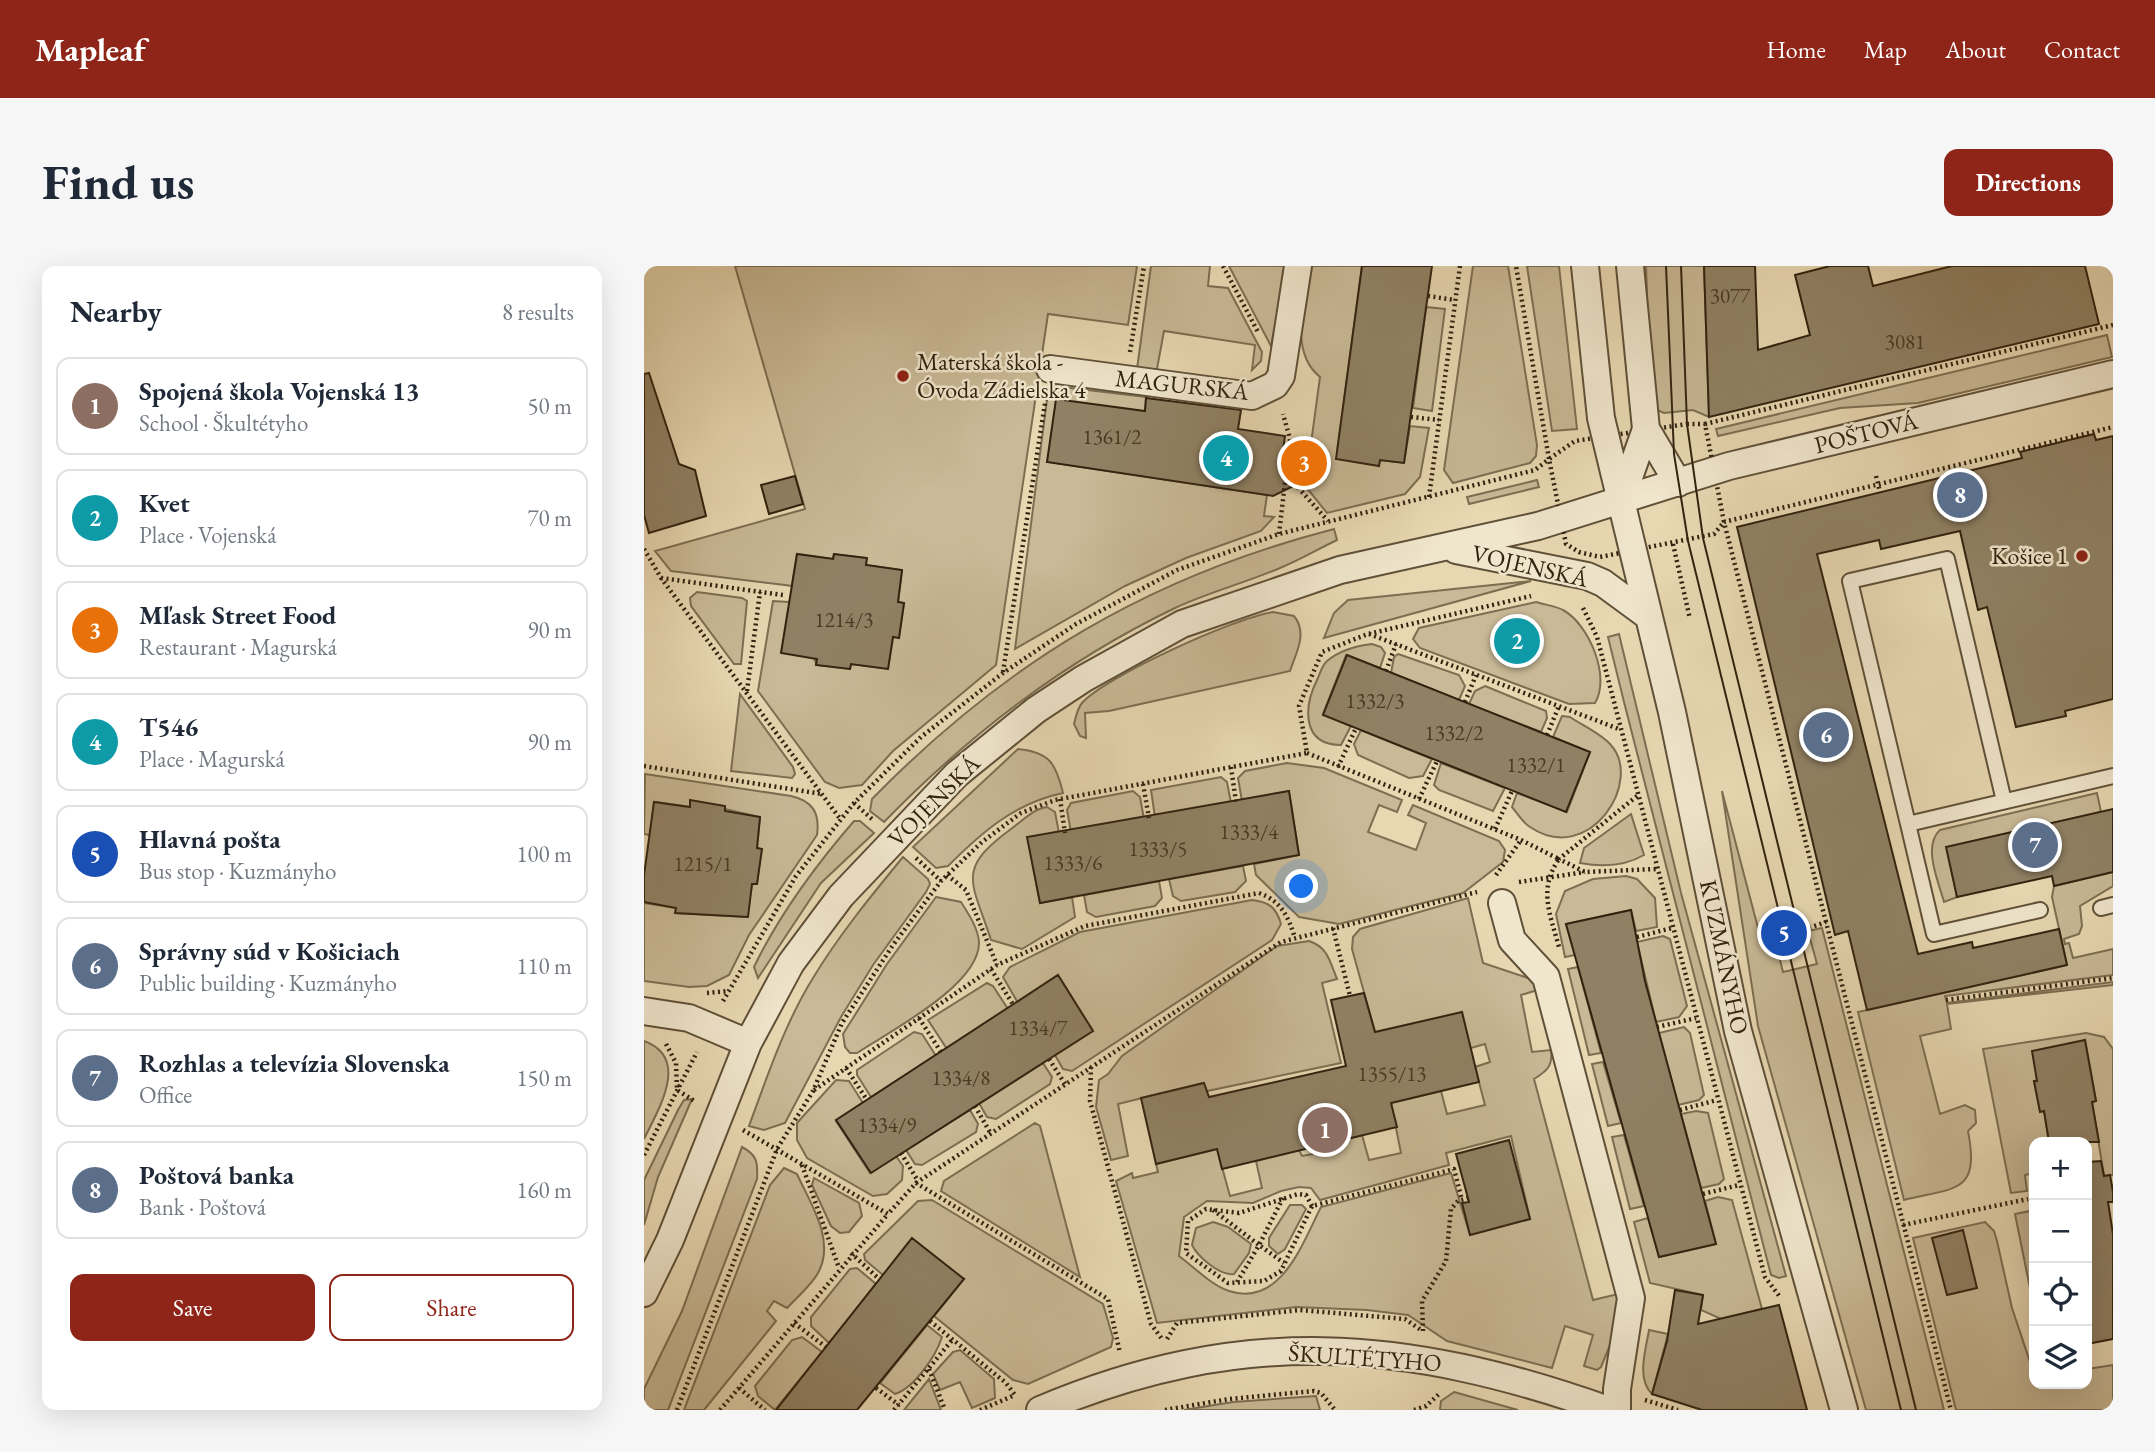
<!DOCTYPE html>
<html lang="en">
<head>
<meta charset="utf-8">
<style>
	:root { --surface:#fff; --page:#f6f6f7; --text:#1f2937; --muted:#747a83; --line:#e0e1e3; --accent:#8f2418 }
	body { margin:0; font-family:"EB Garamond",serif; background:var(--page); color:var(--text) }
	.controls { position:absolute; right:21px; bottom:21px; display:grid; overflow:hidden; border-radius:14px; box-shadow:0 7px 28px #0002 }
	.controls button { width:63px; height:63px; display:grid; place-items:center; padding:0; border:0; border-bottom:2px solid var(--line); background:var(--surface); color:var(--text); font:35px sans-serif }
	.you { position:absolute; left:658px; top:621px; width:24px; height:24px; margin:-18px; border:5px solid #fff; border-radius:50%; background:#1a73e8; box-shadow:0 0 0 10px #1a73e833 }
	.badge { display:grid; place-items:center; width:46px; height:46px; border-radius:50%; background:var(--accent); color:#fff; font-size:23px; font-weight:700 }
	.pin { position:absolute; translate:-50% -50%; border:4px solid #fff; box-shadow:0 2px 7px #0006 }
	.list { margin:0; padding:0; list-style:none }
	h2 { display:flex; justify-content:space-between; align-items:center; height:91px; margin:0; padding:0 28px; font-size:30px }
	h2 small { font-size:23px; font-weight:400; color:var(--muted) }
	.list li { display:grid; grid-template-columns:46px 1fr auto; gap:21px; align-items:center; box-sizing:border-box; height:98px; margin:0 14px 14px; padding:0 14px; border:2px solid var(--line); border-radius:14px }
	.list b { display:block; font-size:26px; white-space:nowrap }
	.list p { margin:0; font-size:23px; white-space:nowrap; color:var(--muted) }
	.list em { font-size:23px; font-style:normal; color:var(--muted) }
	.actions { display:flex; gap:14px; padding:21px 28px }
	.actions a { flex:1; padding:16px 0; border:2px solid var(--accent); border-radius:14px; text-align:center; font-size:24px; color:var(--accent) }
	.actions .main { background:var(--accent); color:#fff }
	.icon { flex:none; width:38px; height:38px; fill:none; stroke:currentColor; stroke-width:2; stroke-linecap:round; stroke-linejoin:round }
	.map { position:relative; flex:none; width:1469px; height:1144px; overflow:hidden; border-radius:14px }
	header { display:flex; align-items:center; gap:42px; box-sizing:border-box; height:98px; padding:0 35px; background:var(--accent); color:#fff }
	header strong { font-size:33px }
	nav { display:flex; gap:38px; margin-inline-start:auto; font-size:24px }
	.intro { display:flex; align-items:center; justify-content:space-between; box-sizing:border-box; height:168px; padding:0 42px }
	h1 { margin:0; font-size:49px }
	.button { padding:18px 32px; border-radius:14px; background:var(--accent); color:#fff; font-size:24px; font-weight:700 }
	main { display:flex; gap:42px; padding:0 42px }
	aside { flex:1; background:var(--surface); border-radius:14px; box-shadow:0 7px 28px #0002 }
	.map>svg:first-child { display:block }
	.green { fill:#c9b996; stroke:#7d6e52; stroke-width:2; fill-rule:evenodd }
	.building { fill:#908164; stroke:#31220f; stroke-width:2 }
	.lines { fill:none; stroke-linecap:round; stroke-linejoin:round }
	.lane-casing { stroke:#5f5038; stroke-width:18 }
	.street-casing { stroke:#5f5038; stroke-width:30 }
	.path { stroke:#31220f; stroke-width:4.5; stroke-dasharray:2 3.5; stroke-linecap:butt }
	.lane { stroke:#f0e6cd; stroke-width:14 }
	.street { stroke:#f0e6cd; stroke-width:26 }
	.tram { stroke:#31220f; stroke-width:2 }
	.poi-dot { fill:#8f2418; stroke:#f0e6cd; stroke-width:2.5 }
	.labels { text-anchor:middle; stroke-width:5; stroke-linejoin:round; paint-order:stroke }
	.number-label { font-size:21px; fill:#493a24 }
	.poi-label { font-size:24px; fill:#31220f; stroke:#f0e6cd; text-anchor:start }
	.street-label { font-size:24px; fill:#31220f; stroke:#f0e6cd }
</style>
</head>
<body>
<header>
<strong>Mapleaf</strong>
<nav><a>Home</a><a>Map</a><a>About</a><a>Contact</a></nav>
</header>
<div class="intro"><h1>Find us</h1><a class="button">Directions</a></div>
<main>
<aside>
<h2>Nearby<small>8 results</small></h2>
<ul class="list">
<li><span class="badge" style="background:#8d6e63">1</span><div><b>Spojená škola Vojenská 13</b><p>School · Škultétyho</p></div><em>50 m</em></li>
<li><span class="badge" style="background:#0f9aa8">2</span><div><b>Kvet</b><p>Place · Vojenská</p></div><em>70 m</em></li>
<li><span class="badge" style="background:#e8710a">3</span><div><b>Mľask Street Food</b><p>Restaurant · Magurská</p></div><em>90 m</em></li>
<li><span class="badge" style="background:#0f9aa8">4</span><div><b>T546</b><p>Place · Magurská</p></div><em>90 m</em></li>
<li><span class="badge" style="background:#1a4fb4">5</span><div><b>Hlavná pošta</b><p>Bus stop · Kuzmányho</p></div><em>100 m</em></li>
<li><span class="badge" style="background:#5c6f8a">6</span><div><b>Správny súd v Košiciach</b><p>Public building · Kuzmányho</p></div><em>110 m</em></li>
<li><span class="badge" style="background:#5c6f8a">7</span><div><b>Rozhlas a televízia Slovenska</b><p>Office</p></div><em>150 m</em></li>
<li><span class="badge" style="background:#5c6f8a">8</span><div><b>Poštová banka</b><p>Bank · Poštová</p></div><em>160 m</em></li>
</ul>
<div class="actions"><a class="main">Save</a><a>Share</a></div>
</aside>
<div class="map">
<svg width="1469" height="1144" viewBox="0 0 1469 1144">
	<rect width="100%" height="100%" fill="#e8d8b2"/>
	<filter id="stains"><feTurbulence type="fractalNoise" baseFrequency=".00286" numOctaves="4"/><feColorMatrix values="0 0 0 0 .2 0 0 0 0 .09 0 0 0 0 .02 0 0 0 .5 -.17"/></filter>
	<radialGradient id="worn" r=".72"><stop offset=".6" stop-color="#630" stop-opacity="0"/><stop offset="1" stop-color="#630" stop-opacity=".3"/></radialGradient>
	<!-- green -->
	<path class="green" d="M91,0H493L484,59L404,48L352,399L249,485L218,519L195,522L181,516L114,425L129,335L145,336L173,399L206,403L207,398L244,403L249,371H255L260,337L254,336L258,304L222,299V292L190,288L189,293L153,288L148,320L141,319L27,305L11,285L161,243Z
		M507,0H566L564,20L584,22L618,86L617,95L608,104L611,79L520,65L513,103H493Z
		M585,0H643L627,80Z
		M666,0H718L693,186L735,199L736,194L760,197L766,160L785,162L776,211L761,228L683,247L658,216L668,211L672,189L666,185L676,111C644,85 661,35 666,0Z
		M829,0H864L893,179L892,190L886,197L809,217L800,204Z
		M883,0H915L933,163L908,165Z
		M1002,0H1060L1065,151L1049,144L1020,147L1013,144L1006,122Z
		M782,41L801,43L788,145L769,142Z
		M1463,69L1468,91L1274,137L1196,142L1074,170L1072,163Z
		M410,120L502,131L501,145L404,196L623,229L620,250L630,251L617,265L542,292L481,320L371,383L403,133L405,123Z
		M893,214L895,221L825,238L823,231Z
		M690,263L693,274C674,283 656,294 636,302C601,317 565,326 531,342C419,396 326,468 240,556L226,545L228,533C362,396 504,311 690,263Z
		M887,315L680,372L690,347L704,334Z
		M53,326L98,332L103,335L97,398H90L47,340L46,332Z
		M892,336C901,339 912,340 919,344C945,358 967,411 951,437L925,438L776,382L769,373L775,362Z
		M629,346L650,350C664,367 652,387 646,405L465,445L441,447L442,472L436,470L430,458C432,451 433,443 438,437C460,411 593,351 629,346Z
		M975,368L1037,627L1142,1010L1135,1012L1127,1009L980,436L964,371Z
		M728,378L737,381L741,387L736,402L702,389L679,448L707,460L697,479C657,479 660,440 673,414C676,408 678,399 683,395C696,384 711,380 728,378Z
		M754,388L815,409L821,420L815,434L747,407L750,391Z
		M841,420L902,445L903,452L897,466L825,438L831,425Z
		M96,428L149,501L151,508L148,512L87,505Z
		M918,450L926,451C938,459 956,467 966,478C1001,515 945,601 886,561C879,557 873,547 868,541L873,527L923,546L946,486L909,471Z
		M717,464L788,493L779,510L765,512L714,489L710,478Z
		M374,483C406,486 412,498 419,527C371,537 338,566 304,600L292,602L269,581Z
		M643,497L680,502L758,534L753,546L735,539L724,566L772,584L782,557L764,549L769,539L855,575L861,584L859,596L819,627L695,658L655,651L612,609L610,598L655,589L645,526L598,535L594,512L601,505Z
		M797,497L861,522L849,545L795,524L790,519Z
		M1,508L147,530C169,535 176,547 173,569L105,669L85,709L63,720L45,721L0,715V637L32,642V647L103,651L108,618H113L117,583L113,582L116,551L46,535V541L10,536L6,569L0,568Z
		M577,511L583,516L587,537L511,551L507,524Z
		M489,525L496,531L500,553L427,566L423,544L427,537Z
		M1078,525L1118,677L1131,674L1139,706L1173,698L1164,665L1178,662L1300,1144H1222L1114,760Z
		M1453,527L1457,546L1303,581L1313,631L1300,636C1295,617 1278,580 1296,564Z
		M403,541L411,546L415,567L384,572L396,637L428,631L431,651L378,683L347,674C328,615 311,604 367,563C378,555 389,543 403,541Z
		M987,548L1000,589C981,600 957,601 936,597L940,582Z
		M210,555H216L230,567L177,617L114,712L110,701C135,649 172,599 210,555Z
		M259,591L284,613L286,618L282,626L229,699L197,751L141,857L120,864L105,860C123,811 141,757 169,712C195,669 227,630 259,591Z
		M599,600L602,615L591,626L537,635L529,630L525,613Z
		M1469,606V620L1436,640L1438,660L1435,668L1420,673L1421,678L1425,677L1429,692L1469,683V709L1301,730L1303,737L1469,716V719L1303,738L1307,763L1276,770L1296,848L1321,839L1331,844L1332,857L1324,865C1336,928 1312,921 1260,934L1214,746L1423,699L1408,631L1410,620Z
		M982,610L993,613L1011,632L1013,661L992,665L987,644L922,658L931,689L921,691L912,648L921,625L949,613Z
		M515,615L518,632L511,640L452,651L443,646L440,629Z
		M292,631L317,636C324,647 334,662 335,676C336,719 246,765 213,787H206L201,781L199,768L243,698Z
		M824,632L839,697L887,713L894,724L877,729L888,786L907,784C909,800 903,805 890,813L949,1034L974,1028L971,1067L957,1101L953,1104L940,1100L949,1069L921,1060L908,1102L803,1075L764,1049L723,1044L652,1041L513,1057L472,915L488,907L489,912L514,906L512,898L573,883L586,930L618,922L612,895L655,884L658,890L675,887L674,880L718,869L725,894L757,887L747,837L797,825L803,848L841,839L831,801L846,796L841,778L827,782L731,766L708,683L709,671L716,663ZM867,870L886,953L826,969L807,907L677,941C659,976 637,1042 585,1025C567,1019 550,1001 535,990L540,951L563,935L609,937L637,925L655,921L667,922L676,934L805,899L802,887Z
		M608,634C625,636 632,641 637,658L628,674L428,805L419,803L411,789L449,765L414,709L374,737L359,711L366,701L436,666Z
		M1019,670L1026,673L1043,740L1035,751L1012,756L993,676Z
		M665,675C684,681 686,696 693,713L678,717L697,797L563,825L559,817L474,838L484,890L467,894L452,841L455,814L464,808L478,790L633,680Z
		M934,701L957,787L945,789L924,703Z
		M343,717L349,720L364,743L303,783L284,754Z
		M1040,761L1046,767L1060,829L1055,834L1034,839L1015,767Z
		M270,766L278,768L292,790L227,831L213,809V804Z
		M1442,767L1460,771L1469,783V909L1460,910L1448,836L1452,835L1441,774L1390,816L1396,845H1400L1405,876H1390V907L1381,909L1383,925L1367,927L1339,783Z
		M0,775C47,792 14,844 0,873Z
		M959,796L977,857L964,860L948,798Z
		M399,797L408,811L406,818L352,853L343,851L335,837Z
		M192,814L205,815L219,837L192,855L226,907L252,890L259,900L258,914L243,928L229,930L163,892L153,874V857Z
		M48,833L14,911L0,959V914L34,844L40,834Z
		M326,844L334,858L332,866L278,899L271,898L262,884Z
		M1052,845L1064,847L1080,913L1075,918L1057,922L1037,848Z
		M391,857L396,860L436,1011L297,925L300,915Z
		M980,869L1000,940L986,943L968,871Z
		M98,881C113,889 114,896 113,913L24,1144H0V1123L38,1045Z
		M140,902L153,908C166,937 191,973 175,1005C169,1018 153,1031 143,1042L130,1035L123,1045L132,1055L60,1144H40L126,919Z
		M170,912L215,937L218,950L205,966L196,967L187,960L168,919Z
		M1074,931L1088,934L1118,1043L1077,1053L1057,1044L1059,1029L1006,1017L990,956L1004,952L1015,991L1072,978L1061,935Z
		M288,934L459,1038L469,1072L467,1081L384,1118L369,1114L290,1050L320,1013L239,1009L221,994L220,988L274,935Z
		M646,939H658L662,943L641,983L634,988L625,980V972Z
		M1386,945L1390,961V1042L1371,948Z
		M569,956L584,961L607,978L605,987L590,1008C576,1010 554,991 548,979L552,962Z
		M1341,956L1350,965L1353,975L1368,1042L1390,1108V1118H1443V1103L1469,1099V1144H1312L1269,972Z
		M213,1002L232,1018L185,1077L167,1060V1051L206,1003Z
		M283,1059L298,1071C292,1090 270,1122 251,1128L236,1117Z
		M1005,1064L1024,1068L1008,1128C992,1113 1002,1083 1005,1064Z
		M158,1071L178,1086L131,1144L114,1130L111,1120L148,1074Z
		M316,1084L350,1113L351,1132L328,1142L316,1116L296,1124L289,1108L309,1086Z
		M285,1113L297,1144H260Z
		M810,1126L874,1144H796L797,1135Z
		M672,1130L676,1144H540L589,1136Z"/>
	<!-- building -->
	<path class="building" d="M718,0H788L760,197L736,194L735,200L692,193Z
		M1060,0H1111L1114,84L1166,69L1151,9L1186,0H1224L1229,20L1308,0H1441L1455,58L1065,151Z
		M5,107L35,198L51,204L62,250L5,267L0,249V108Z
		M502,132L597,144L594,163L641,170L638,192L674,177L668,211L629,230L403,196L412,133L501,145Z
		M1450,168L1452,174L1469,170V433L1421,445L1422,450L1372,461L1343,341L1334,344L1316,265L1237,283L1235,274L1173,288L1274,688L1328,676L1329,682L1415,663L1423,699L1223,744L1204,665L1191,669L1093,261L1378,192L1376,186Z
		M151,210L159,238L125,248L117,219Z
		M153,288L189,293L190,288L223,292L222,299L258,304L254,336L260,337L255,372L249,371L244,403L207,398L206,403L172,399L173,393L137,387Z
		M703,389L946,486L922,546L679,449Z
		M645,525L655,589L396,637L383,571Z
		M46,534L81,540V545L116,551L113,582L118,583L113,618H108L104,651L31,647L32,642L0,636V609L10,536L46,541Z
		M1469,543V606L1410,620L1408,610L1313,631L1302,581Z
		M987,644L1001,715L1072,978L1015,991L922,658Z
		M414,709L449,765L227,907L192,854Z
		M720,727L731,766L818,746L835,816L747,837L753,861L578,903L573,883L512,898L497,832L560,817L565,831L702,800L687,734Z
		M1441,774L1452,835L1448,836L1455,876H1405L1400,845L1396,846L1390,815H1393L1388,785Z
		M865,874L886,953L826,969L818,937L825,936L812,888Z
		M1457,895L1460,910L1466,909L1469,926V936H1464L1469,968V1073L1443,1078V896Z
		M1319,964L1333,1022L1303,1029L1288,972Z
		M268,972L320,1013L213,1144H132Z
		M1031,1024L1059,1029L1054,1058L1135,1039L1163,1144H1058L1008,1128L1023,1075Z"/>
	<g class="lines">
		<defs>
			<path id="lane" d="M1360,535L1303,293L1206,315L1264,558L1469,510
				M1264,558L1290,668L1396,644
				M1457,642L1469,639"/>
			<path id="street" d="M941,0L957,152L1028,446L1094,765L1200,1144
				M986,0L1002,163L1034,217
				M406,103L608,130L631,119L637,110L654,0
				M977,234L1002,163
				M812,284L943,310L959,317L1004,350
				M858,637L868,674L902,711L987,1032L973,1123V1144
				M0,745L45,752L104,777
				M0,1027L26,974L104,777L147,697L197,630L313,508L392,444L439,413L538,358L696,304L894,260L1085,200L1469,108
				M396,1144C598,1059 761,1072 964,1144"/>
		</defs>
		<!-- lane casing -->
		<use href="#lane" class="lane-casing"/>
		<!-- street casing -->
		<use href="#street" class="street-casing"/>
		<!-- path -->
		<path class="path" d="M579,0L614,66
			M784,30L811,34
			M486,86L500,0
			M767,151L795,154
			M1043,158H1061L1080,256L1070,268L956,291L935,286L922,278L905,193L931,175Z
			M1061,158L1469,59
			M643,209L684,255
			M1232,210L1236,226
			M785,231L816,0
			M635,268L646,173L639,148
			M1029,278L1046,353
			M0,283L17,312L197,554
			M17,312L139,329
			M939,342L953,371L1121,1011L1136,1031
			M725,368L975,463
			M742,405L752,378
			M359,406L402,131
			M103,425L116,326
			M821,436L832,409
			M903,469L915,440
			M663,487L877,574L915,593C894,623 906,648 915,681
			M0,500L178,528
			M587,501L592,536
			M694,501L712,462
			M499,518L505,552
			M993,530L915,593L941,606L1013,603
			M416,533L421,567
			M775,533L793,495
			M210,537L229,554
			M851,563L868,525
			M272,592L297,615
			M303,609L322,624L353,699
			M852,609L877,574
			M875,616L941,606
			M1182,656L1080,256L1469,161
			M689,662L706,730
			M993,671L1028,662
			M1134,673L1182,656L1307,1144
			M347,703L370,740
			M63,727L85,725
			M1302,734L1469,712
			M79,735L152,610L210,537L277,471L359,407L432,358L533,304L635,268L891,204L905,193L872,0
			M275,752L297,786
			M1013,761L1052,752
			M22,778L32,797L33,824L52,836
			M405,793L421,818
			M447,801L446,835L507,1058L518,1073
			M202,802L223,834
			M170,824L353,699L441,660L615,627C637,635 644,650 651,672
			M331,840L347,868
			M1036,844L1073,834
			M99,864L244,948L272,917L464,1033L476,1087
			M257,887L274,915
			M0,889L53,786
			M158,899L195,1002
			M272,917L637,676L833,626
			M1468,921H1469
			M1059,928L1095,919
			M639,932L615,979L640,997
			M668,940L662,929L654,928L595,947L562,943L544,955L542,987L584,1017L620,1015L637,1005L668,940L810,903L818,934
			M569,944L615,979L592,1018
			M1259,959L1384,933
			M207,987L235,1013
			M286,1055L362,1117L371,1129
			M150,1057L182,1081
			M779,1065L778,1035L802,995L807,943L814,935L824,932
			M523,1073L533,1057L656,1044L761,1053L777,1064
			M285,1103L301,1144
			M95,1122L121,1144
			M232,1122L255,1139
			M1001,1134L1034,1144
			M33,1144L133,883L169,825L198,757L249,679L297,615L338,576L377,547L411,534L663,487L655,440L678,386L724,368L887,330
			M76,1144L244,948
			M250,1144L309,1073
			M336,1144L371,1129
			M521,1144L585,1133L670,1125L677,1127L691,1144
			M770,1144L782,1140L795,1128"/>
		<!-- lane -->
		<use href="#lane" class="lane"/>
		<!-- street -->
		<use href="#street" class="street"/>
		<!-- tram -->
		<path class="tram" d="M1022,0L1030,188L1044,275L1257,1144
			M1037,0L1043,158L1059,272L1272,1144"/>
	</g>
	<!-- markers -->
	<g class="poi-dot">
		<circle cx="259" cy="110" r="7"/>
		<circle cx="1438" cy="290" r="7"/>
	</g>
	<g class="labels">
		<!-- number labels -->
		<g class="number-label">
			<text x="1086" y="37">3077</text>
			<text x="1261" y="83">3081</text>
			<text x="468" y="178">1361/2</text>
			<text x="200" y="361">1214/3</text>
			<text x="731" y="442">1332/3</text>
			<text x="810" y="474">1332/2</text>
			<text x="892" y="506">1332/1</text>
			<text x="605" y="573">1333/4</text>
			<text x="514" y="590">1333/5</text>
			<text x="429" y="604">1333/6</text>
			<text x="59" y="605">1215/1</text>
			<text x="394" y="769">1334/7</text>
			<text x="748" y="815">1355/13</text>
			<text x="317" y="819">1334/8</text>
			<text x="243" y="866">1334/9</text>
		</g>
		<!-- poi labels -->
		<g class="poi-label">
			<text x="273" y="104">Materská škola -<tspan x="273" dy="28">Óvoda Zádielska 4</tspan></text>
			<text x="1424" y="298" text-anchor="end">Košice 1</text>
		</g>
		<!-- street labels -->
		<g class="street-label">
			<text transform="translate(538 119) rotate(6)" y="8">MAGURSKÁ</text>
			<text transform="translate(1222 167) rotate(-14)" y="8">POŠTOVÁ</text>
			<text transform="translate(886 300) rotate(13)" y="8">VOJENSKÁ</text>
			<text transform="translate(290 535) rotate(-45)" y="8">VOJENSKÁ</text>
			<text transform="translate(1080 691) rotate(78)" y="8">KUZMÁNYHO</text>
			<text transform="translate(721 1092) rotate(4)" y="8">ŠKULTÉTYHO</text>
		</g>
	</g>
	<rect width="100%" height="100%" filter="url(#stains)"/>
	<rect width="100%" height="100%" fill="url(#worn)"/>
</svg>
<div class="controls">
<button>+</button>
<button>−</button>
<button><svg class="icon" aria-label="locate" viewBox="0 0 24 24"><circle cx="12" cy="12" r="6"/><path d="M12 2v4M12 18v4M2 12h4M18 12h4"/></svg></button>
<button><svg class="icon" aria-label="layers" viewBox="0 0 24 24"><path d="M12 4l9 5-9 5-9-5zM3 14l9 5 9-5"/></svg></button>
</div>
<div class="you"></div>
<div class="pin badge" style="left:681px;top:864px;background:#8d6e63">1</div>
<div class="pin badge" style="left:873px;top:375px;background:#0f9aa8">2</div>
<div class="pin badge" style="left:660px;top:197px;background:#e8710a">3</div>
<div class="pin badge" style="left:582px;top:192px;background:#0f9aa8">4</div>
<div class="pin badge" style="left:1140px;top:667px;background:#1a4fb4">5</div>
<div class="pin badge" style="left:1182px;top:469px;background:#5c6f8a">6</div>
<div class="pin badge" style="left:1391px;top:579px;background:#5c6f8a">7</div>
<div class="pin badge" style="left:1316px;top:229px;background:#5c6f8a">8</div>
</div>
</main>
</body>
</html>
